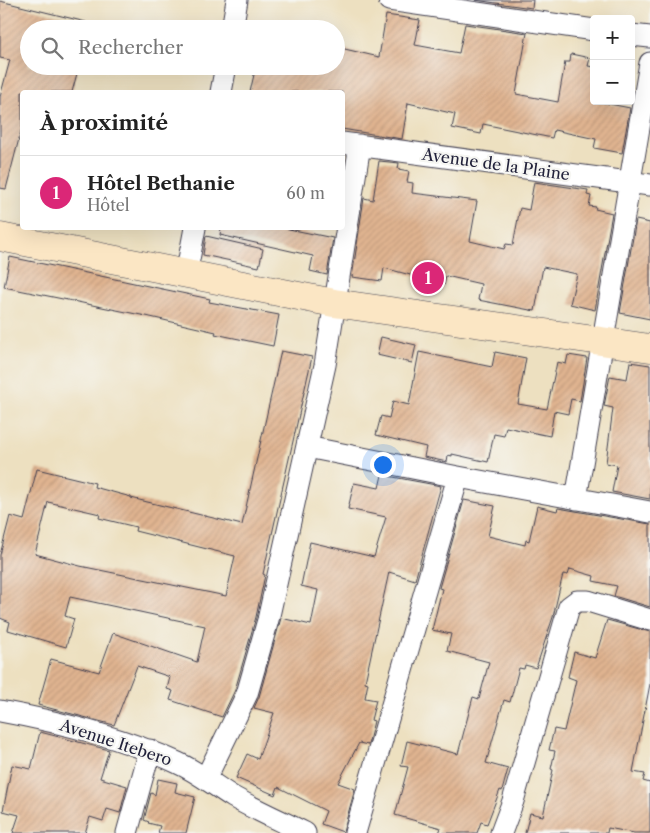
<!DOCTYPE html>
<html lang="fr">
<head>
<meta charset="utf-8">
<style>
	:root { --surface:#fff; --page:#f6f6f6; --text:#222; --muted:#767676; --line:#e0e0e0; --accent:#db2777 }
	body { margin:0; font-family:"Libre Caslon Text",serif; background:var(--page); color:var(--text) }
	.controls { position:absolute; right:15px; top:15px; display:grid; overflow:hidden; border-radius:5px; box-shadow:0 5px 20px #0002 }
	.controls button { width:45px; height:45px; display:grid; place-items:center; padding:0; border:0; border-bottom:1px solid var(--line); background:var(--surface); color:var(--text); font:25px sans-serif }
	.you { position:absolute; left:382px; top:464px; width:18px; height:18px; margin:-12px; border:4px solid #fff; border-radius:50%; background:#1a73e8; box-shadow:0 0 0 8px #1a73e833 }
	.badge { display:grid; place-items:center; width:32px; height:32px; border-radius:50%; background:var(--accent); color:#fff; font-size:16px; font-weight:700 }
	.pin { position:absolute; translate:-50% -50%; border:2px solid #fff; box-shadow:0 1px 5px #0006 }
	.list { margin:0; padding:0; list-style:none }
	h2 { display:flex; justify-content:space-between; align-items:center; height:65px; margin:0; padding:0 20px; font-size:21px }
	h2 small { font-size:16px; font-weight:400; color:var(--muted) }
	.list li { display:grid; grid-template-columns:32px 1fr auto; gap:15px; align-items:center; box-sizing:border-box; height:75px; padding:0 20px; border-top:1px solid var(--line) }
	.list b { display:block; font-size:19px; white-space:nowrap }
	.list p { margin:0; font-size:16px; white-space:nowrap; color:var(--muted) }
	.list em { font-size:16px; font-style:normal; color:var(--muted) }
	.icon { flex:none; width:28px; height:28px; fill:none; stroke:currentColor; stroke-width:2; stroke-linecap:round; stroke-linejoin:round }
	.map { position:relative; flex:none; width:650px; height:833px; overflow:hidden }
	.search { position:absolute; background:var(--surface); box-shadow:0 5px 20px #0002; left:20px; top:20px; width:325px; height:55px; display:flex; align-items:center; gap:12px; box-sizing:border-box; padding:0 18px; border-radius:28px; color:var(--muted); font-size:19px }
	.panel { position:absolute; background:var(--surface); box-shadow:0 5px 20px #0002; left:20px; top:90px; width:325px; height:140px; border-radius:5px }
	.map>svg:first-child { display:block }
	.building { fill:url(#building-hatch); fill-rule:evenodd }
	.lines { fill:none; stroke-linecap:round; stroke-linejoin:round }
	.street-casing { stroke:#403e4f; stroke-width:23 }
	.secondary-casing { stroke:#403e4f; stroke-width:29 }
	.street { stroke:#fff; stroke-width:21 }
	.secondary { stroke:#fbe6c4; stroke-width:28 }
	.labels { text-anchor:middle; stroke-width:4.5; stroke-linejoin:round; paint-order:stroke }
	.street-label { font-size:16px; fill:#22223b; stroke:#f6f6f2 }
</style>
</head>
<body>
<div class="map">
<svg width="650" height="833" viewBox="0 0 650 833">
	<defs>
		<pattern id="building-hatch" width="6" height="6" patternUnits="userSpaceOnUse" patternTransform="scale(1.25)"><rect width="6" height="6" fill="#e0b490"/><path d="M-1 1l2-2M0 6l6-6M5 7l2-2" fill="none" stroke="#c09a7d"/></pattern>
	</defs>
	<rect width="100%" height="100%" fill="#f6f6f2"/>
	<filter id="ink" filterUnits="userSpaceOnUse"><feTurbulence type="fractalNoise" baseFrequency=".02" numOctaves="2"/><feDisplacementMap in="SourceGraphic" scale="10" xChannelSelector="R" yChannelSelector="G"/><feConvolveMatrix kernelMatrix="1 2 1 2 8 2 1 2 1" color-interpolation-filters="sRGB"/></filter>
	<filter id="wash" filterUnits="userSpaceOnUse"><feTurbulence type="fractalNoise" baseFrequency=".0096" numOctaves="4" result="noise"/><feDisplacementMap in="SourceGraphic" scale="20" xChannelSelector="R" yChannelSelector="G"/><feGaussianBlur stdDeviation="1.12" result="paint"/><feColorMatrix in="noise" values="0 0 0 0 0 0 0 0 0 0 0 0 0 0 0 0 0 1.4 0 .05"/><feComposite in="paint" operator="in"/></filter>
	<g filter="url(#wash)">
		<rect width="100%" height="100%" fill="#ede0c0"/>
		<g id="blocks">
			<!-- building -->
			<path class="building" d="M475,0H533L532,8Z
				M0,1L86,22V29H29V66H79L72,92H22V127L6,189L0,188V97L10,60L0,58Z
				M386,15L420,20L415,45L459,53L465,24L527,33L516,94L558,102L565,62H570L571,54L590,58L588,66L594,67V101L630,108L622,153L594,148L596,139L554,130L552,138L483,124L481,134L452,128L455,114L408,103L402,139L342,129V92H250L256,66H336V47L379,57Z
				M379,161L399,163L398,169L409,171L407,182L413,183L412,193L477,201L470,241L504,249L506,244L513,245L520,208L529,210L534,182L588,190L587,195L591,196L589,206L596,207L595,209L612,213L595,310L570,304L577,274L543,267L535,311L478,300L481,284L446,276L444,285L418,281V277L384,268L382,281L352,277L364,198L373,200Z
				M636,220L650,223V319L620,313Z
				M221,228H284L333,238L327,275L310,271L313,256L220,235Z
				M206,236L263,249L259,267L203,255Z
				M10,257L210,299L209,302L279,315L273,346L215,334L216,332L146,316L4,287Z
				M381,337L416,345L412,363L377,355Z
				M281,351L312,357L263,574L265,575L256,617L235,690L222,717L170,700L173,691L167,689L170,677L137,666L114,725L38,705L51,659L99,672L113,633L197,662L205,626L70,597L65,616L74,619L66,647L8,630L10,622L0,618V555L10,516L24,520L37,469L95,483L94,487L131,497V498L242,525ZM48,502L100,514L99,518L136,527L135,531L235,556L226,596L80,566L35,554Z
				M419,352L492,367L495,352L526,358L518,404L547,409L557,362L566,364L568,355L587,358L580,401L571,399L568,414L554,411L550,436L506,427L504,436L494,434L488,462L452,454V456L448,455L447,462L424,457L426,447L376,435L381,416L389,418L393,401L409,405Z
				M630,362L650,365V499L612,492L617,465L606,463L613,408L604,406L610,376L627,379Z
				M382,475L441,486L415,580L389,572L365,682L368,683L365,698L376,700L371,720L374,721L368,745L359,743L338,783L355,789L343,832L321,824L326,811L278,787L275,795L236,778L247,754L258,759L274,713L254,708L259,697L281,618L311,625L318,590L301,586L310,542L374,557L386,517L348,509L354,483L379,488Z
				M464,500L495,506L488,536L525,545L526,540L529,541L537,506L557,511L558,508L650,524V607L614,596L617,586L593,581L594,576L570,569L568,575L563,574L553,617L536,668L525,665L524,669L519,668L510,702L504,700L486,763L508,769L502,791L500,790L487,824L481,822L477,833H439L441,828L395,815L408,767L401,766L407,741L458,754L473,697L479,699L489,662L447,651L451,634L432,630L442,589L439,588Z
				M607,620L650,632V684L633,772L645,774L643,781L650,783V833H634L608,828L607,833H525L530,813L543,816L553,770L551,769L555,751L549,750L554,729L564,731L576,680L568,677L574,652L595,658Z
				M40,732L109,750L100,778L127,786L120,813L107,809L103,821L90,817L85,833H13L19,815L3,811L12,765L31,769Z
				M158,779L177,783L175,792L195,797L186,833H158L160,826L148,823L149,822L144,820L151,793L155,795Z"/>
		</g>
	</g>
	<g filter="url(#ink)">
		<use href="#blocks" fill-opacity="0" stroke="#403e4f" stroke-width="1"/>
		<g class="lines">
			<defs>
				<path id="street" d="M389,0L594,30
					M232,29L237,0
					M631,35L650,37
					M221,92L226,66
					M342,143L650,185
					M186,275L195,228
					M307,447L458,477L650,512
					M576,499L650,63
					M0,711C60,722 123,737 178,763C198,772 215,786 233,797C256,810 281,821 305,833
					M206,778L247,694L268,620L325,365L360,145
					M127,833L150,750
					M355,833L458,477
					M501,833L513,801L569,607L577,601H588L650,620"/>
				<path id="secondary" d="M0,237L334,303L650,348"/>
			</defs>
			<!-- street casing -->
			<use href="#street" class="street-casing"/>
			<!-- secondary casing -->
			<use href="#secondary" class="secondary-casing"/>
			<!-- street -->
			<use href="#street" class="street"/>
			<!-- secondary -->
			<use href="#secondary" class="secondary"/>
		</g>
	</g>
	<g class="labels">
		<!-- street labels -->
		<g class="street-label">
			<text transform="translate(496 164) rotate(8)" y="6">Avenue de la Plaine</text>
			<text transform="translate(116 742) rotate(18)" y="6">Avenue Itebero</text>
		</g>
	</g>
</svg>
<div class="controls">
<button>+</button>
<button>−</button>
</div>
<div class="you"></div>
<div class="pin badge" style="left:428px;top:278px">1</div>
<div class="search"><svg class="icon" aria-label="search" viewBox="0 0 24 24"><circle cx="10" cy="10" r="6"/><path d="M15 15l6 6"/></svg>Rechercher</div>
<section class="panel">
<h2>À proximité<small></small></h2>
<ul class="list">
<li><span class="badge">1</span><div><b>Hôtel Bethanie</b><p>Hôtel</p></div><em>60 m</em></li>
</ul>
</section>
</div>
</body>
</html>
